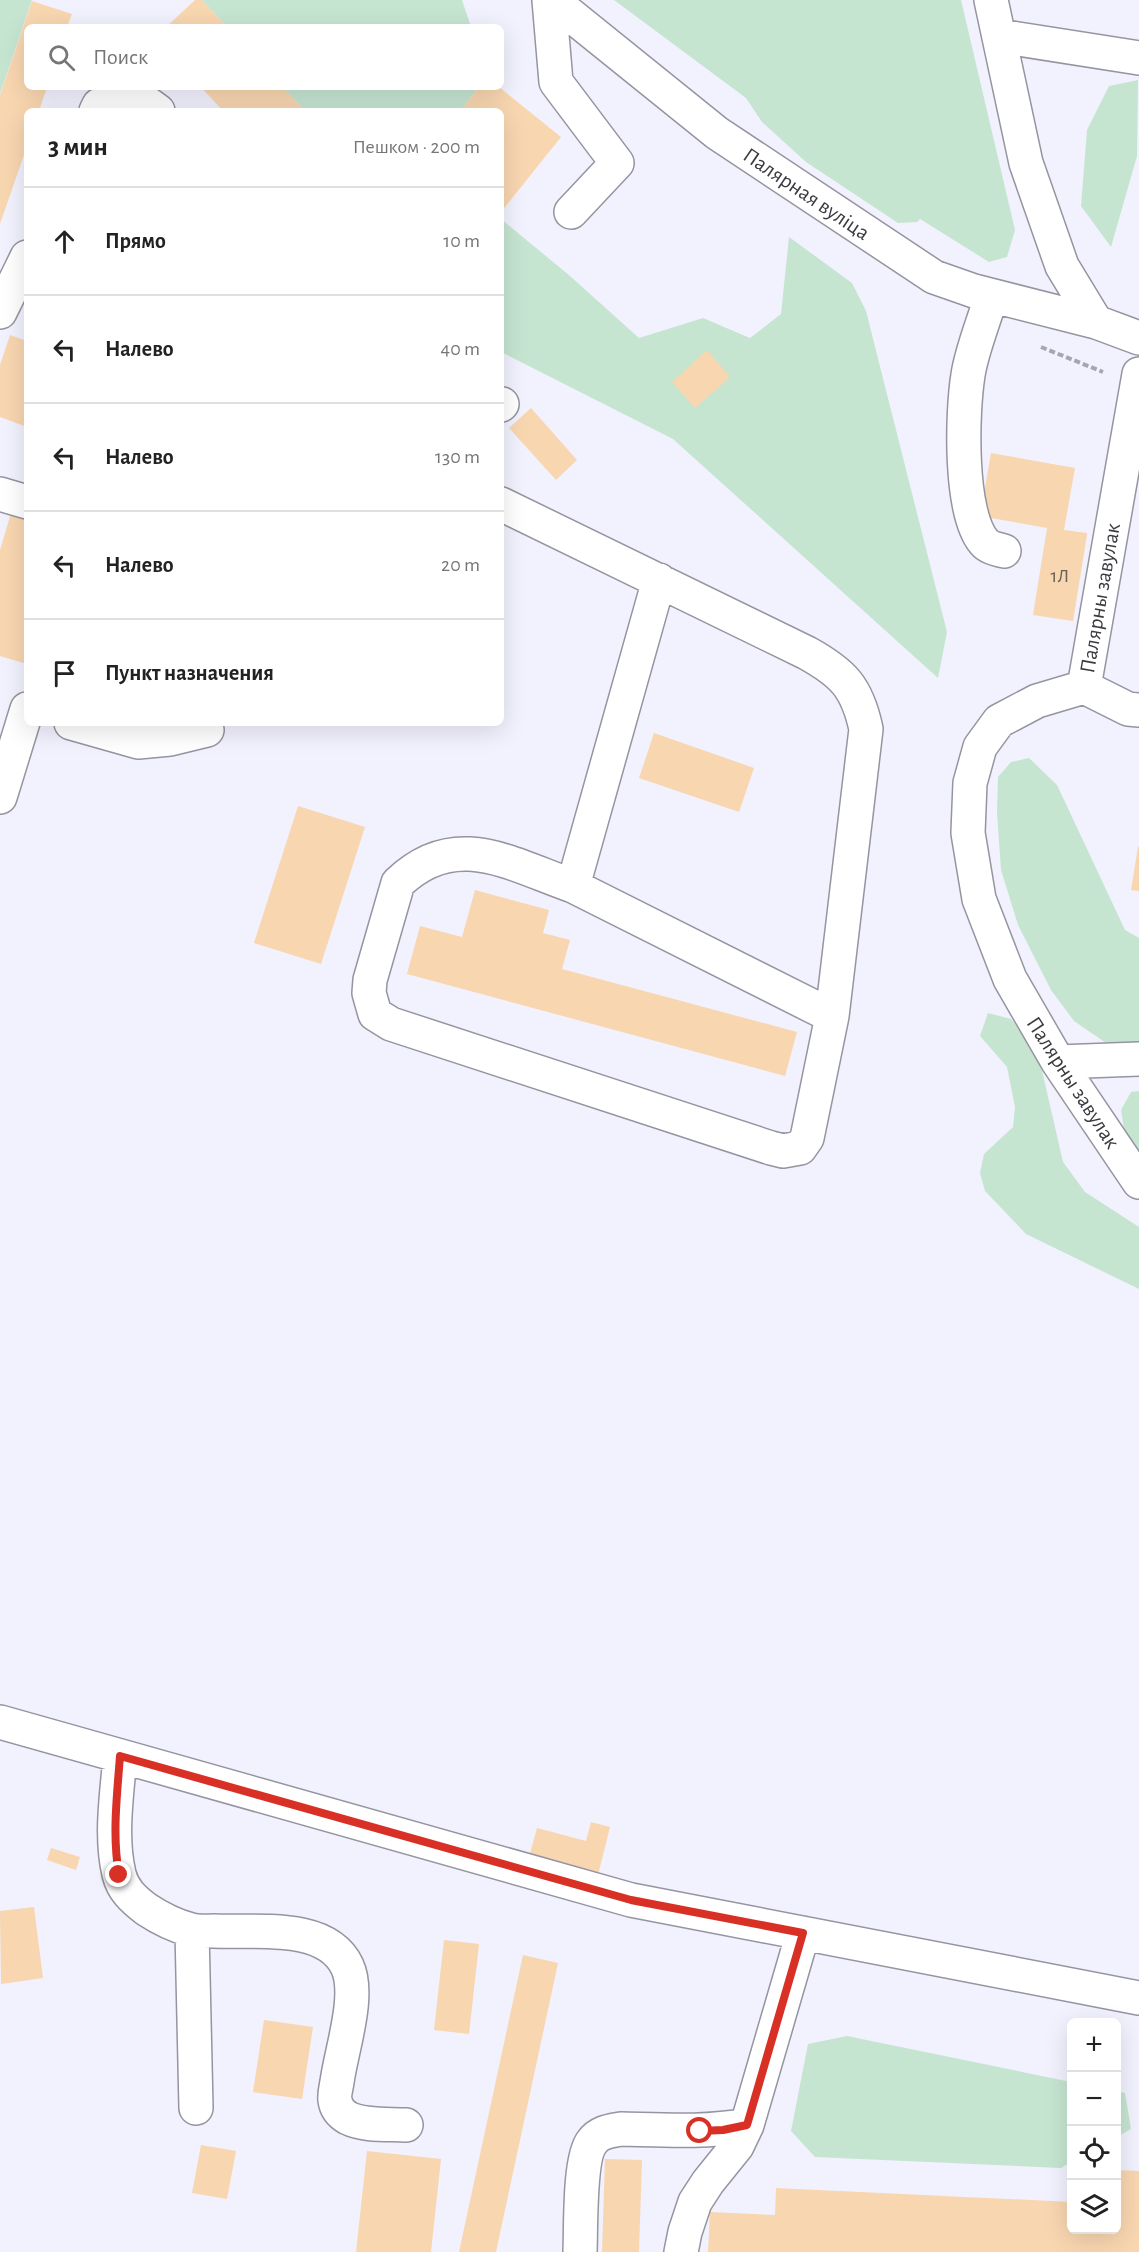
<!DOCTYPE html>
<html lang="ru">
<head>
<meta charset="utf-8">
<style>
	:root { --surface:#fff; --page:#f6f6f6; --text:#222; --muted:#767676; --line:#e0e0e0 }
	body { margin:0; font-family:"Alegreya Sans",sans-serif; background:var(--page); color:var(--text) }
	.controls { position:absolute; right:18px; bottom:18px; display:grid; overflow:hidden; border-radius:9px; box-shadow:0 6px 24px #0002 }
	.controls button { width:54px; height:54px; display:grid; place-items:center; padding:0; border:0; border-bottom:2px solid var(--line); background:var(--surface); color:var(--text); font:30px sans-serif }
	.stop { position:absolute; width:18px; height:18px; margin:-14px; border:4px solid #d93025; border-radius:50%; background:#fff }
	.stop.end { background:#d93025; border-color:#fff; box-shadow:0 2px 6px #0008 }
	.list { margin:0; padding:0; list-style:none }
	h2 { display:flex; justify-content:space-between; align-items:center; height:78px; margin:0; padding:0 24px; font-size:26px }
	h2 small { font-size:20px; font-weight:400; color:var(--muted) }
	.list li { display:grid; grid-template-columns:39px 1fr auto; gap:18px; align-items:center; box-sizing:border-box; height:108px; padding:0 24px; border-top:2px solid var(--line) }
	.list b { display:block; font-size:22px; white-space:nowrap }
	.list em { font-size:20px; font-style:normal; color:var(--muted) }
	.icon { flex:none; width:33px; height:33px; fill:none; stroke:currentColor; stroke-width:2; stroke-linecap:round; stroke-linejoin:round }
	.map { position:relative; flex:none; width:1139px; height:2252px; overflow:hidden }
	.search { position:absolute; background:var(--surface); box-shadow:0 6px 24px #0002; left:24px; top:24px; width:480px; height:66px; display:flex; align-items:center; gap:15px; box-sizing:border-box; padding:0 21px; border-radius:9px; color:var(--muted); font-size:22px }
	.panel { position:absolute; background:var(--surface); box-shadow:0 6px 24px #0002; left:24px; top:108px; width:480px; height:618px; border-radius:9px }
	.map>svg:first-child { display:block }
	.green { fill:#c5e5d1 }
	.building { fill:#f8d6b0 }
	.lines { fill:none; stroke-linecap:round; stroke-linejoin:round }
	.minor-casing { stroke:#9594a0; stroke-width:36 }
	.path { stroke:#a7a6b0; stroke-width:4; stroke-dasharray:6 3; stroke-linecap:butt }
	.minor { stroke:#fff; stroke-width:33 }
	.route { stroke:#d93025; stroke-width:8 }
	.labels { text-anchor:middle; stroke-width:5; stroke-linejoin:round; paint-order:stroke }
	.number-label { font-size:20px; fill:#6a615b }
	.street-label { font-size:22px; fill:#3b3a3f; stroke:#fff }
</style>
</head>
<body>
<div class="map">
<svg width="1139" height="2252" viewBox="0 0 1139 2252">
	<rect width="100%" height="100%" fill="#f2f1fe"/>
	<!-- green -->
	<path class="green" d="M0,0H32L0,94Z
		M202,0H462L471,27H227Z
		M614,0H961L1015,230L1007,257L989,262L920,219L917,222L898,223L806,162L762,122L746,98Z
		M1138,80L1137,156L1111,247L1081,206L1087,130L1109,86Z
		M282,87H479L460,111H305Z
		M501,219L570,276L639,338L703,318L750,338L781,314L789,237L852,283L866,311L947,632L938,678L673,439L501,352Z
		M1029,758L1057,785L1125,930L1139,938V1047H1125L1106,1043L1074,1021L1051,990L1018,925L1001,870L997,813L998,777L1011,762Z
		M988,1013L1011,1019L1038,1053L1063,1162L1085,1192L1139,1227V1289L1026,1234L985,1191L980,1173L984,1154L1013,1127L1015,1107L1007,1067L980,1036Z
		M1139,1091V1154L1124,1129L1121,1110L1131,1092Z
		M847,2036L1071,2082V2162L1061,2168L815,2157L791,2131L808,2044Z
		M1117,2091L1125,2093L1131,2129L1117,2137Z"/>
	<!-- building -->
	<path class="building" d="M195,0H202L227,27H166Z
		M32,1L72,14L67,27H27V87H47L39,111H27V146L0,224V95Z
		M201,87H282L305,111H223Z
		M479,87H499L561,137L501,212V111H460Z
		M10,335L27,341V427L0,417V365Z
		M707,350L730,377L695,408L672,382Z
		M531,408L577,460L556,480L509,428Z
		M991,453L1075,468L1064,530L1087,533V535L1073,621L1033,615L1047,528L980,516Z
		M11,513L27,517V664L0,656V550Z
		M654,733L754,768L739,812L639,778Z
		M298,806L365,827L321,964L254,943Z
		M1138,847H1139V891L1131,890Z
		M475,890L549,910L543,933L570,940L562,969L797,1032L785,1076L407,974L420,926L462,937Z
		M591,1822L610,1827L597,1879L528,1861L537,1828L586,1841Z
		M51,1848L80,1857L76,1870L47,1860Z
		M34,1907L43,1978L1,1984L0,1911Z
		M444,1940L479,1944L469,2034L434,2030Z
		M523,1955L558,1963L496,2252H459Z
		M264,2020L313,2027L302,2099L253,2092Z
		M201,2145L236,2151L227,2199L192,2193Z
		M367,2151L441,2159L431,2252H356Z
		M605,2159L642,2160L639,2252H602Z
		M1116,2170L1139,2171V2252H708L710,2212L775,2215L776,2188L1072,2202V2230H1116Z"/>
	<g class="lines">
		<defs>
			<path id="minor" d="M549,0L556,82L617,163L571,212
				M552,0L717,133L934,277L974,291L1096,322
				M991,0L1026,163L1062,266L1096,322L1139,338
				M999,36L1139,58
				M96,111L99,105C124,94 137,94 158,111
				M991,296C984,322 972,349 968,375C962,412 959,513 984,542C989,548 997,549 1004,551
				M0,312L27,257
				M1139,374L1084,687L1037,701L999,721L980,747L970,783L968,833L979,899L1010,979L1058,1062L1139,1182
				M501,405L502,404
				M0,494L27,502
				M501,504L807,653C843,673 857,687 866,729L832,1016L807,1138L800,1148L783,1151L771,1148L391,1024L375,1014L369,993L370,980L398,883C455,828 510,864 573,886
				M659,580L573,886L832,1016
				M1084,687L1128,709L1139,710
				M71,723L138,742L170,739L207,730
				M0,797L27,709
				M1058,1062L1139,1059
				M0,1722L631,1900L1139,1998
				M120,1756C117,1794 110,1836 119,1874C123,1890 133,1899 146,1909C158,1917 176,1926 191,1930C198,1932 207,1931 214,1931C255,1933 326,1922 347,1966C361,1995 341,2051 337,2082C336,2088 334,2095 335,2100C336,2108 341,2114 348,2118C364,2126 388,2124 406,2125
				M192,1931L196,2108
				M580,2252C581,2229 579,2158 592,2142C599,2132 610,2131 621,2129C663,2130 705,2133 747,2125
				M681,2252L685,2232L695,2202L708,2182L737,2146L747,2125L803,1933"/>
		</defs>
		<!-- minor casing -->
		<use href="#minor" class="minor-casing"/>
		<!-- path -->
		<path class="path" d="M1041,347L1103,372"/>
		<!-- minor -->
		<use href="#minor" class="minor"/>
	</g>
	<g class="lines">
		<!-- route -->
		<path class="route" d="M119,1875C112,1835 117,1796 120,1756L631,1900L803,1933L747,2125L723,2130L700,2131"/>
	</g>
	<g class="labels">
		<!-- number labels -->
		<g class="number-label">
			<text x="1060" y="582">1Л</text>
		</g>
		<!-- street labels -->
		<g class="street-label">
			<text transform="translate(807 193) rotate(34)" y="8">Палярная вуліца</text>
			<text transform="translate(1099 598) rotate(-80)" y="8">Палярны завулак</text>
			<text transform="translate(1074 1082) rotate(57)" y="8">Палярны завулак</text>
		</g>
	</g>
</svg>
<div class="controls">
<button>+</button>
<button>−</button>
<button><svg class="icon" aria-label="locate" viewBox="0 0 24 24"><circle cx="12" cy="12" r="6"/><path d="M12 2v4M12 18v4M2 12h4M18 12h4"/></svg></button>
<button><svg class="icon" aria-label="layers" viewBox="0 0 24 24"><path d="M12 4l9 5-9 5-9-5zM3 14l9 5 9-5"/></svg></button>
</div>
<div class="stop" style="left:700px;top:2131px"></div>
<div class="stop end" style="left:119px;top:1875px"></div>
<div class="search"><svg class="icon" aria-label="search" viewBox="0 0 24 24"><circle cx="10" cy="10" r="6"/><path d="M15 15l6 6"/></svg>Поиск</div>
<section class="panel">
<h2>3 мин<small>Пешком · 200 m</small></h2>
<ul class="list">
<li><svg class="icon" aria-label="ahead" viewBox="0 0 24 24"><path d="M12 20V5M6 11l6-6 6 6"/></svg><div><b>Прямо</b></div><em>10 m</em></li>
<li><svg class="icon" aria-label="left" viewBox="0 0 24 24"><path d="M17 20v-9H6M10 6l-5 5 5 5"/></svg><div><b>Налево</b></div><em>40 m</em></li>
<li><svg class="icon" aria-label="left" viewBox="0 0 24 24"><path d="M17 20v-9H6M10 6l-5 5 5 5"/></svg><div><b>Налево</b></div><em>130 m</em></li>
<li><svg class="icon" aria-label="left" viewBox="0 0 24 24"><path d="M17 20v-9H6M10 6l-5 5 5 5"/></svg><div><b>Налево</b></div><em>20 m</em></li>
<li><svg class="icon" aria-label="arrive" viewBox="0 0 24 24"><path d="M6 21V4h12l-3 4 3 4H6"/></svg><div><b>Пункт назначения</b></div></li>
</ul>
</section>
</div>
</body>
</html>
